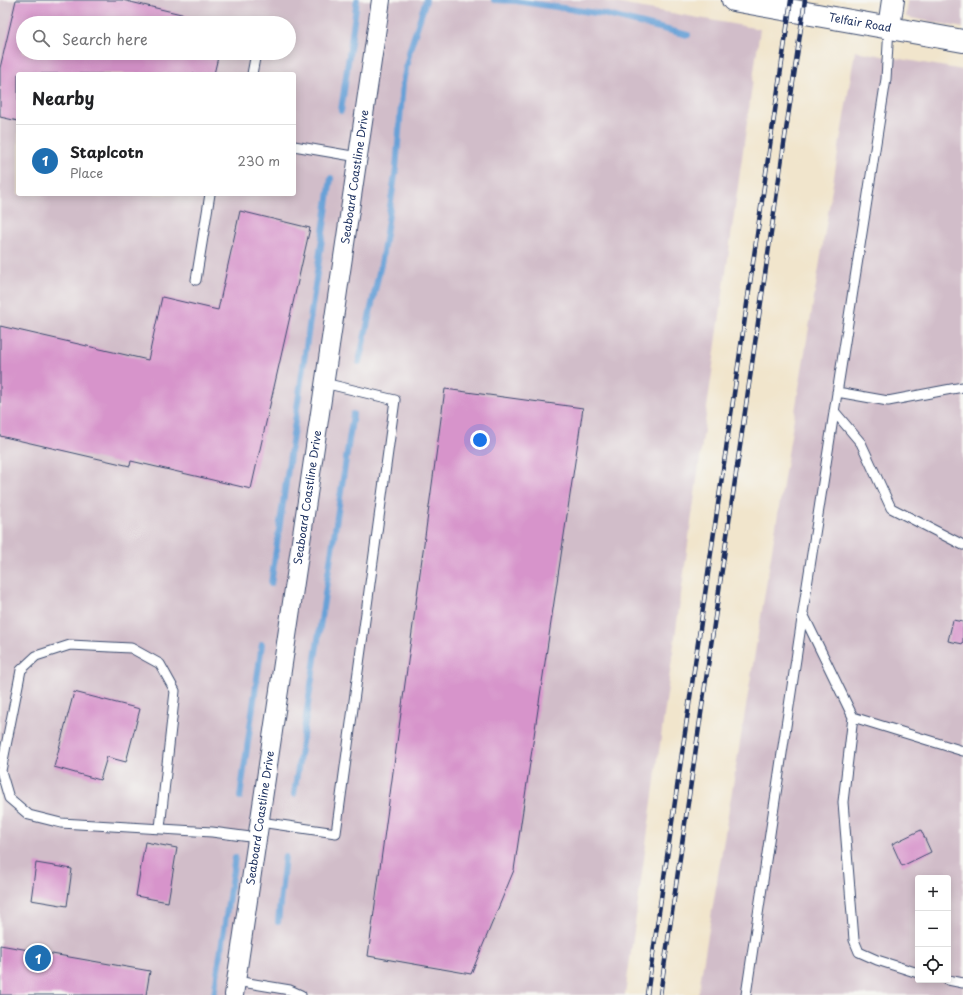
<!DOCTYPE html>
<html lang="en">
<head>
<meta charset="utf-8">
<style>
	:root { --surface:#fff; --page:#f2f2f2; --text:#202124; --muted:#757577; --line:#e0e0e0; --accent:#1f6fb2 }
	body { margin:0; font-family:"Playpen Sans",sans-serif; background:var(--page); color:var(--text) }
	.controls { position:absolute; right:12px; bottom:12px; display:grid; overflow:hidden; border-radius:4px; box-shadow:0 2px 10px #0003 }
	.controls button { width:36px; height:36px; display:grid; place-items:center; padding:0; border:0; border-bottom:1px solid var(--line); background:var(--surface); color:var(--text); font:20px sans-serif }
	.you { position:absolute; left:480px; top:440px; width:14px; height:14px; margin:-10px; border:3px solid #fff; border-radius:50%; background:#1a73e8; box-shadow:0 0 0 6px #1a73e833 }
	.badge { display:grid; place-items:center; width:26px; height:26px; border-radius:50%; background:var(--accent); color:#fff; font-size:13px; font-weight:700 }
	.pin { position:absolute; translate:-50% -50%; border:2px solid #fff; box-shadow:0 1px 4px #0006 }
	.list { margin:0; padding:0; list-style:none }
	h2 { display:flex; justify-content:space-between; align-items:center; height:52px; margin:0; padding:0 16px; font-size:17px }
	h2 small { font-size:13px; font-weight:400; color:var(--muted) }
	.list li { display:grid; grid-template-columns:26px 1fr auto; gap:12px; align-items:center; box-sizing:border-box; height:72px; padding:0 16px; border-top:1px solid var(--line) }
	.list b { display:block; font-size:15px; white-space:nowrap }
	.list p { margin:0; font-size:13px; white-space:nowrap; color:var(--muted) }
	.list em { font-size:13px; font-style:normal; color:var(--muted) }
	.icon { flex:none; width:22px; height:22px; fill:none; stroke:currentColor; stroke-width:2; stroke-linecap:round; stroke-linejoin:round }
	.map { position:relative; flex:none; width:963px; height:995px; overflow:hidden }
	.search { position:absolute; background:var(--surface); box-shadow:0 2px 10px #0003; left:16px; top:16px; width:280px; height:44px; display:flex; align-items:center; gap:10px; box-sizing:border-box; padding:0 14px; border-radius:22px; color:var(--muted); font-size:15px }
	.panel { position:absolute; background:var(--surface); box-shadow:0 2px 10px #0003; left:16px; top:72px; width:280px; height:124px; border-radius:4px }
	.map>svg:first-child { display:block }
	.industrial { fill:#d1bdc9; fill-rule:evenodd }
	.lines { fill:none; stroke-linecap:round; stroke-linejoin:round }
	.stream { stroke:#68a1d7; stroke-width:6 }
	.building { fill:#d794cb }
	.service-casing { stroke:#3b4a6e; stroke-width:11 }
	.minor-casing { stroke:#3b4a6e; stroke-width:20 }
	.tertiary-casing { stroke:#3b4a6e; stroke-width:24 }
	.service { stroke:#fff; stroke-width:9 }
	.minor { stroke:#fff; stroke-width:18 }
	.tertiary { stroke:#fff; stroke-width:22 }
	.rail-casing { stroke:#1b2f5e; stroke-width:4.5 }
	.rail { stroke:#f6f6f2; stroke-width:3; stroke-dasharray:9; stroke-linecap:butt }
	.labels { text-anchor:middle; stroke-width:3; stroke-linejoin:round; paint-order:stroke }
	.street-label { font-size:11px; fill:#1b2f5e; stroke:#f6f6f2 }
</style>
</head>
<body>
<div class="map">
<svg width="963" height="995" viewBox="0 0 963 995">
	<rect width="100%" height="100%" fill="#f6f6f2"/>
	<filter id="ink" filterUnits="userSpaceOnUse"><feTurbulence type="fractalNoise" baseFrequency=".025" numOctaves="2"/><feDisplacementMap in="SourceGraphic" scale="8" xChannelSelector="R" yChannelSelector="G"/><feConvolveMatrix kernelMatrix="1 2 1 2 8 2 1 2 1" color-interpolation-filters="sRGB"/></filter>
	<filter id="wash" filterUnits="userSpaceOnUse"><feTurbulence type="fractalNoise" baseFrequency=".012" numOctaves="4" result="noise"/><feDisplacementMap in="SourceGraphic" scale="16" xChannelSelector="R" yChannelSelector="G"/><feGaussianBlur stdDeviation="0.9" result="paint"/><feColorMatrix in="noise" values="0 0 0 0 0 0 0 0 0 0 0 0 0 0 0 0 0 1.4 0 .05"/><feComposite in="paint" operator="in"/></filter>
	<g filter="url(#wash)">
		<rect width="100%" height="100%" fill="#f1e5cc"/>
		<!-- industrial -->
		<path class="industrial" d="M0,0H599L760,29L625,995H0ZM23,23H289V53H23ZM18,74H294V194H18Z
			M908,0H963V28L906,17Z
			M855,51L963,70V995H698ZM918,878H948V980H918Z"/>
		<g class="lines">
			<!-- stream -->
			<path class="stream" d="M494,0L516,1L603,14L688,35
				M341,111L357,0
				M359,362L382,259L396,169L403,82L410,49L426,0
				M271,584L331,178
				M294,794L353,414
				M240,797L262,644
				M278,922L285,856
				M214,995L235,857"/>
		</g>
		<g id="blocks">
			<!-- building -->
			<path class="building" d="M16,0H122L215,22L23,23V53H219L214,74H18V121L0,117V68Z
				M240,211L310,228L251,489L131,461L130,466L0,436V326L148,360L162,297L218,310Z
				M445,389L583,408L514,870L471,974L368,956Z
				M953,620L963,622V644L948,641Z
				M74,692L140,709L126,762L107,757L100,780L54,767Z
				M921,830L931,852L902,866L892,844Z
				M145,842L177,848L168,902L136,896Z
				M36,863L72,869L67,906L31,900Z
				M0,945L150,971L146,995H0Z"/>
		</g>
	</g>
	<g filter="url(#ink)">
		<use href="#blocks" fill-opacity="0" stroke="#3b4a6e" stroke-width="1"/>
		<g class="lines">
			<defs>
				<path id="service" d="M252,74L256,53
					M294,146L358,157
					M196,280L210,194
					M837,392L888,401L946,390L963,387
					M834,411L861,443L891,508L963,545
					M803,614L853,717L843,802L854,940L859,952L877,960L918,973
					M853,717L963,751
					M260,822L336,833L395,400L324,383
					M160,828L175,691L160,664L131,648L70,645L36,656L21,670L1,771L9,798L29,815L61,823L212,832L258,838
					M948,980L963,983
					M236,981L290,990L301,995
					M746,995L806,592L886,79L889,27"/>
				<g id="minor">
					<path id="s1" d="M234,995L381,0"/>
				</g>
				<g id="tertiary">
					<path id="s2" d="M733,0L963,41"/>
					<path d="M889,27L893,0"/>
				</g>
			</defs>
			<!-- service casing -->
			<use href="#service" class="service-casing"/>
			<!-- minor casing -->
			<use href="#minor" class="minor-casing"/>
			<!-- tertiary casing -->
			<use href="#tertiary" class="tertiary-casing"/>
			<!-- service -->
			<use href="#service" class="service"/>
			<!-- minor -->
			<use href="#minor" class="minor"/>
			<!-- tertiary -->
			<use href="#tertiary" class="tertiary"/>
			<defs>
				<path id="rail" d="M647,995L791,0
					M660,995L805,0"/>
			</defs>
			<!-- rail casing -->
			<use href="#rail" class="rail-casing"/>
			<!-- rail -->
			<use href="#rail" class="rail"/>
		</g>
	</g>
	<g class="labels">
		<!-- street labels -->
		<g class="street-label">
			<text dy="4" stroke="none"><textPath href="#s2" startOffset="129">Telfair Road</textPath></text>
			<text dy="4" stroke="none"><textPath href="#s1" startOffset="827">Seaboard Coastline Drive</textPath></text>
			<text dy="4" stroke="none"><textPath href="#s1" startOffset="503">Seaboard Coastline Drive</textPath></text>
			<text dy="4" stroke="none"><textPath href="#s1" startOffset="179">Seaboard Coastline Drive</textPath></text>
		</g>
	</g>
</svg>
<div class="controls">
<button>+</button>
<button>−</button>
<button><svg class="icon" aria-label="locate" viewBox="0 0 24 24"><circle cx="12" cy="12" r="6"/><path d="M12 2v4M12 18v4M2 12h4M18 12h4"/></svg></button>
</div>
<div class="you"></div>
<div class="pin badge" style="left:38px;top:958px">1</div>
<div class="search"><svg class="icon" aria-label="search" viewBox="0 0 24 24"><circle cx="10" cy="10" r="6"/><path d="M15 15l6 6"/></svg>Search here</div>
<section class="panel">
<h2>Nearby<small></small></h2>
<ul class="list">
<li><span class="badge">1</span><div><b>Staplcotn</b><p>Place</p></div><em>230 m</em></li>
</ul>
</section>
</div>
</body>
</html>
